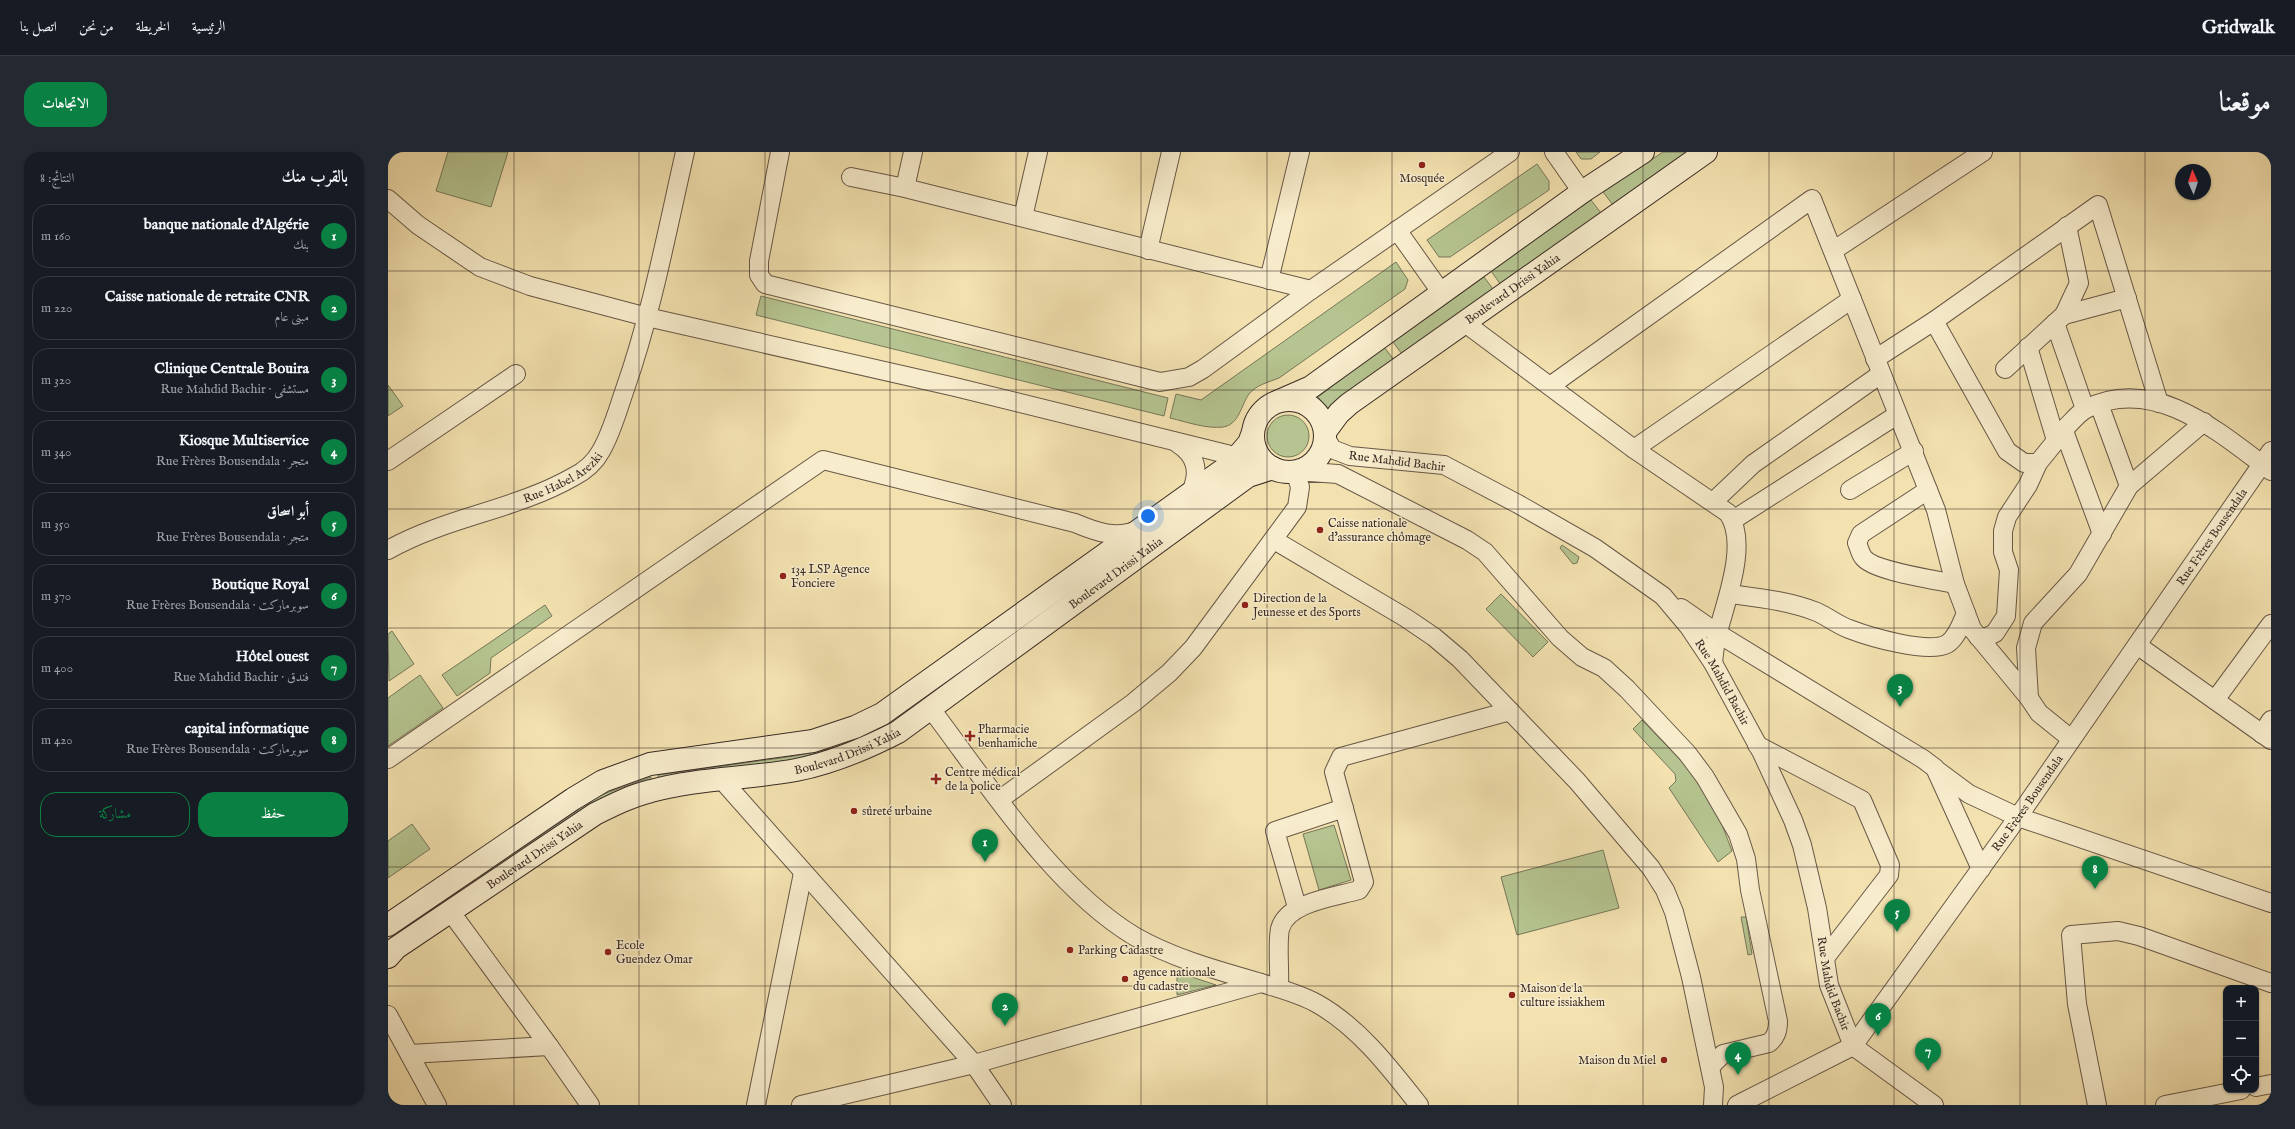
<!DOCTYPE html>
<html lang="ar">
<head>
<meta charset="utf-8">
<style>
	:root { --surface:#171b24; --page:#242831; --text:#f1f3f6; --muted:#9ea1a6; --line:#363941; --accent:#0b8043 }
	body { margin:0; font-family:"IM FELL English",Amiri,serif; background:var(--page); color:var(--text); direction:rtl }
	.controls { position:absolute; right:12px; bottom:12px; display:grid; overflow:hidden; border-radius:8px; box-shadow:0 1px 3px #0004 }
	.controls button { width:36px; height:36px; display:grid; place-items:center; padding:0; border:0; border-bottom:1px solid var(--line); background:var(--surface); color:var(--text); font:20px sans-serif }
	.compass { position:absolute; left:1787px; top:12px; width:36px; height:36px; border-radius:50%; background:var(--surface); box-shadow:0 1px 3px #0004; rotate:357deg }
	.you { position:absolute; left:760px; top:364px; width:14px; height:14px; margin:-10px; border:3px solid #fff; border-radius:50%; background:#1a73e8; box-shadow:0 0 0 6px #1a73e833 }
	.badge { display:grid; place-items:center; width:26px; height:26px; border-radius:50%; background:var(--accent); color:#fff; font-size:13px; font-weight:700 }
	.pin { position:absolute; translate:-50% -33px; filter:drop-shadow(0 1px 2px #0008) }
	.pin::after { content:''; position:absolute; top:21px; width:14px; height:12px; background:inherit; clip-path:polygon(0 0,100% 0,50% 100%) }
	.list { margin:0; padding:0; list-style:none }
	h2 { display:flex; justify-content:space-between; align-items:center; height:52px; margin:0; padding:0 16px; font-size:17px }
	h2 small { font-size:13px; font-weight:400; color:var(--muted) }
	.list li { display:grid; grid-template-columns:26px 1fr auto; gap:12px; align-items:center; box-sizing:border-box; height:64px; margin:0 8px 8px; padding:0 8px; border:1px solid var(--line); border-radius:16px }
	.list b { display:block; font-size:15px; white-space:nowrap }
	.list p { margin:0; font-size:13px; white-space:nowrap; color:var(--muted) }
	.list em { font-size:13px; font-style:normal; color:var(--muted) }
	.actions { display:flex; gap:8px; padding:12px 16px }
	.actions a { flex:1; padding:9px 0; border:1px solid var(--accent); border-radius:16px; text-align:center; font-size:14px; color:var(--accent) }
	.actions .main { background:var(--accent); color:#fff }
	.icon { flex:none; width:22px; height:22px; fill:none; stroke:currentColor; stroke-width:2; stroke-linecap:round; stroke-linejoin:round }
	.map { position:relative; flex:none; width:1883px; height:953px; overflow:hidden; direction:ltr; border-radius:16px }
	header { display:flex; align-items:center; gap:24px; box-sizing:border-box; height:56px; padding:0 20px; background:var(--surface); border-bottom:1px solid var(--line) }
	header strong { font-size:19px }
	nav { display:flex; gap:22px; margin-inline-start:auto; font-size:14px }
	.intro { display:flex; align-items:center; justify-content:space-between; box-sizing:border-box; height:96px; padding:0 24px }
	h1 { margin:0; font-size:28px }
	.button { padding:10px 18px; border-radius:16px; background:var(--accent); color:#fff; font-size:14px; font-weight:700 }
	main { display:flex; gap:24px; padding:0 24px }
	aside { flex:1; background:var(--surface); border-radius:16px; box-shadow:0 1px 3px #0004 }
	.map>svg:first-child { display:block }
	.green { fill:#b5c490; stroke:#77775a }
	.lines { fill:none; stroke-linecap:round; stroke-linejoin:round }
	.minor-casing { stroke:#685847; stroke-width:20 }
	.secondary-casing { stroke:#392a24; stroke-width:24 }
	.minor { stroke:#f7eccc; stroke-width:18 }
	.secondary { stroke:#f7eccc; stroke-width:22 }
	.grid { fill:none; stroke:#392a24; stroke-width:1; stroke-opacity:0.55 }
	.poi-dot { fill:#8f2418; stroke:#f7eccc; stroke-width:1.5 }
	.labels { text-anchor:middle; stroke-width:3; stroke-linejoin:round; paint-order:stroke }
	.poi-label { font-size:12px; fill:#392a24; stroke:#f7eccc; text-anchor:start }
	.street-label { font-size:12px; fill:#392a24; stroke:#f7eccc }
</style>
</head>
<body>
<header>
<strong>Gridwalk</strong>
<nav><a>الرئيسية</a><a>الخريطة</a><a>من نحن</a><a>اتصل بنا</a></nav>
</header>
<div class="intro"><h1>موقعنا</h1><a class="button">الاتجاهات</a></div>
<main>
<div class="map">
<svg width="1883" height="953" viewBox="0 0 1883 953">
	<rect width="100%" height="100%" fill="#f3e2b0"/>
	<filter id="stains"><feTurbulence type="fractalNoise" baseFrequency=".005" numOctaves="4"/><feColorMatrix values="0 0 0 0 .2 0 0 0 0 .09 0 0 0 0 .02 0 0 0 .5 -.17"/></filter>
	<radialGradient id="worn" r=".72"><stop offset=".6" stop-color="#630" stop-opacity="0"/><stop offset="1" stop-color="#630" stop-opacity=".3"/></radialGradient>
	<!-- green -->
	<path class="green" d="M60,0H120L103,55L48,39Z
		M1188,0H1212L1203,7H1193Z
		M1275,0H1299L1225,53L1215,40Z
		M1149,12L1161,29V38L1062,105H1051L1039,88Z
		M1203,48L1213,61L1113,133L1103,119Z
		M1008,110L1020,128L1017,137L891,226C881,230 868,233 861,242C853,253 851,273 835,275C818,277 799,270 782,266L788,242L813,248Z
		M1096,125L1105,137L1014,202L1005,190Z
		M373,144L780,246L776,264L368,163Z
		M996,195L1006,208L939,257L930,245Z
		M0,233L15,254L0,264Z
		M879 284a21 21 0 1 1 42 0a21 21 0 1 1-42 0Z
		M1174,393L1191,405L1189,411L1185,412L1172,396Z
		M1113,442L1160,490L1145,505L1098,457Z
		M157,453L164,464L103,506L102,521L69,544L54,523Z
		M4,479L26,512L1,529L0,482Z
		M32,523L55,556L0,594V546Z
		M1254,568L1301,617L1311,631L1333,670L1344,699L1330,710L1281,636L1288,629L1287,622L1245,577Z
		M445,596L411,607L271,627L270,623L407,604Z
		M263,625V628L212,647L193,658L95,725L93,721L210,644Z
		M24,672L42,697L0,726V689Z
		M946,673L963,728L931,738L915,682Z
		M1215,698L1231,756L1129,783L1113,725Z
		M85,726L88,729L4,787L2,783Z
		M1353,765H1358L1364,802L1360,803Z
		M789,820L828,833L789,843Z"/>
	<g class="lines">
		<defs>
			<g id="minor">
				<path d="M392,0L371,109V123L377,132L772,230L801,225L815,217L923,138L1122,0"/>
				<path d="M1166,0L1194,40"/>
				<path d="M463,25L517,36L923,138"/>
				<path d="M517,36L525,0"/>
				<path d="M0,47L30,73L92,115L142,134L259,165L567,235L879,312"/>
				<path d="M635,65L650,0"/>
				<path d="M1009,78L1053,140"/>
				<path d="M760,98L783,0"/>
				<path d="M1446,98L1595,0"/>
				<path d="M881,128L912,0"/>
				<path d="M1676,163L1691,131L1679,74"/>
				<path d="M1546,169L1619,299L1636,311H1650"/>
				<path d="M1077,171L1246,297L1340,361C1361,391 1338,448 1330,480C1327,490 1326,501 1325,511"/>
				<path d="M1667,171L1697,257"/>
				<path d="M1640,195L1667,285"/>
				<path d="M1487,207L1546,169L1710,53L1771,251"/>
				<path d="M1617,217L1676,163L1739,146"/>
				<path d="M1162,234L1424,47L1548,358L1567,432L1584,477L1641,546L1651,561L1682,586"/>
				<path d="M1711,252L1741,334"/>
				<path d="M1676,279L1714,382"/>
				<path id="s1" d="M937,284L944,297L962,304L1056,313L1130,352L1207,396L1275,444L1301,475L1325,511L1374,601L1405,668L1414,693L1429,756L1441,833L1465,894L1546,953"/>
				<path d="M789,291C810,304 812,322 802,342"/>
				<path d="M1246,297L1464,147"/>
				<path d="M0,309L128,222"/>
				<path d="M1462,338L1526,299"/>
				<path d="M1540,338L1473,382L1469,391C1471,395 1472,401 1475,405C1484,419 1549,428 1567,432"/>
				<path d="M1325,350L1365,312L1493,222"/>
				<path d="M1345,368L1509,263"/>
				<path d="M886,388L1018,466L1046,485L1072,507L1189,629L1263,716L1277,738L1286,760L1303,825L1326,935L1325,953"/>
				<path id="s2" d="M0,398C58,365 127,358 185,325C197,319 207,310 213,299C224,280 230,257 237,237C264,160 279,79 297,0"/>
				<path d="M1342,442C1372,446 1401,449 1429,460C1440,465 1450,473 1461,477C1482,485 1540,502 1559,492C1569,486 1574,470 1578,461"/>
				<path d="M1293,456L1329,481L1535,607L1547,616L1593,717"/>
				<path d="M1590,485H1599L1607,481L1618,464L1621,418L1615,400V379L1619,365L1640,333L1650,311L1667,290V285C1678,278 1688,262 1698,257C1766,222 1832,281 1883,319"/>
				<path d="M1749,493L1883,588"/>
				<path d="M1641,546L1638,496L1645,471L1690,422L1741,334L1816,270"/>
				<path d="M1827,548L1883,472"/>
				<path d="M543,557C600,632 665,735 746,784C784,806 828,818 870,830C889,836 910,841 928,851C970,874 1002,916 1031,953"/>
				<path d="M1874,582L1883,568"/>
				<path d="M1369,593L1474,648L1502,713L1501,723L1437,806"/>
				<path d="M0,607L435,308L687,371C708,380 728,387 750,378"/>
				<path d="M1550,619L1581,642L1630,665L1883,751"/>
				<path d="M334,628L586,912L614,953"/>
				<path d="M611,648L745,551L781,521L805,496L909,355L912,335L907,319L950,322L1079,388L1097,400L1172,486L1194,505L1216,516L1239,537L1299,601L1317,625L1350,682L1358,707L1362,738L1390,869C1390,879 1388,885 1381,891L1335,902L1322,915"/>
				<path d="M909,755L887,679L956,656"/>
				<path d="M62,759L161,894L202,953"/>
				<path d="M891,836C892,820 889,791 892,777C899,750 947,745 971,738L976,730L946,620L953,605L1122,559"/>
				<path d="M0,863L49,953"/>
				<path d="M22,902L161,894"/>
				<path d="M1868,935L1883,932"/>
				<path d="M368,953L415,721"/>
				<path d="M413,953L586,912L873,831"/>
				<path id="s3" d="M1349,953L1465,894L1630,665L1883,299"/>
				<path d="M1709,953L1689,852L1683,783L1730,779L1751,784L1883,831"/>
				<path d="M1777,953L1853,938"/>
			</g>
			<g id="secondary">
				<circle cx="901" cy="284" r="36"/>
				<path d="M891,249L923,235L1194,40L1255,0"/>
				<path id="s4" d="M937,280L951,261L961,252L1318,0"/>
				<path d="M0,773L185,647L215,629L262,612L425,589L467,575L494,562L842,313L861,291L865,280"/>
				<path id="s5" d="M0,805L8,796L207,662C225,653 243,644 263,639C310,626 360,627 408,618C444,611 477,597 510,580L860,324L885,316"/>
			</g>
		</defs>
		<!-- minor casing -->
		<use href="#minor" class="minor-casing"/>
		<!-- secondary casing -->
		<use href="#secondary" class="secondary-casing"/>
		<!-- minor -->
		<use href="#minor" class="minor"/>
		<!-- secondary -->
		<use href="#secondary" class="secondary"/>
	</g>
	<!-- grid -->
	<path class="grid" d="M126,0V953M251,0V953M377,0V953M502,0V953M628,0V953M753,0V953M879,0V953M1004,0V953M1130,0V953M1255,0V953M1381,0V953M1506,0V953M1632,0V953M1757,0V953M0,119H1883M0,238H1883M0,357H1883M0,476H1883M0,596H1883M0,715H1883M0,834H1883"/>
	<!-- markers -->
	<g class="poi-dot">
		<circle cx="1034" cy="13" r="4"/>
		<circle cx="932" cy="378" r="4"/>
		<circle cx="395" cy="424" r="4"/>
		<circle cx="857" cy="453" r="4"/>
		<path d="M580 578h4v4h4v4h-4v4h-4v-4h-4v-4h4z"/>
		<path d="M546 621h4v4h4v4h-4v4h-4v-4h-4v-4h4z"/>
		<circle cx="466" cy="659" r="4"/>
		<circle cx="682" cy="798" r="4"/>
		<circle cx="220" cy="800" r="4"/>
		<circle cx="737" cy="827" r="4"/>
		<circle cx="1124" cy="843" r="4"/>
		<circle cx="1276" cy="908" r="4"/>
	</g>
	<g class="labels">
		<!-- poi labels -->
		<g class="poi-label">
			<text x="1034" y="30" text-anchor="middle">Mosquée</text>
			<text x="940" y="375">Caisse nationale<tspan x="940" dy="14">d'assurance chômage</tspan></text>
			<text x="403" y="421">134 LSP Agence<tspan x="403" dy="14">Fonciere</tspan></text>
			<text x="865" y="450">Direction de la<tspan x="865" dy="14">Jeunesse et des Sports</tspan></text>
			<text x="590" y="581">Pharmacie<tspan x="590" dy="14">benhamiche</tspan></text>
			<text x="557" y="624">Centre médical<tspan x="557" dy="14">de la police</tspan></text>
			<text x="474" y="663">sûreté urbaine</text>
			<text x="228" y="797">Ecole<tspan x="228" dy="14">Guendez Omar</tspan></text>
			<text x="690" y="802">Parking Cadastre</text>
			<text x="745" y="824">agence nationale<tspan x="745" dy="14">du cadastre</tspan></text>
			<text x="1132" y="840">Maison de la<tspan x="1132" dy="14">culture issiakhem</tspan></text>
			<text x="1268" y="912" text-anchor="end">Maison du Miel</text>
		</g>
		<!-- street labels -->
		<g class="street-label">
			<text dy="4" stroke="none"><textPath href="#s4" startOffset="237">Boulevard Drissi Yahia</textPath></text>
			<text transform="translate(1009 309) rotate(7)" y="4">Rue Mahdid Bachir</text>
			<text dy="4" stroke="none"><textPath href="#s2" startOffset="190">Rue Habel Arezki</textPath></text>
			<text dy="4" stroke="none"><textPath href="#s3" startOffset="753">Rue Frères Bousendala</textPath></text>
			<text dy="4" stroke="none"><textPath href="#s5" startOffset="838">Boulevard Drissi Yahia</textPath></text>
			<text dy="4" stroke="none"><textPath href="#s1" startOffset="489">Rue Mahdid Bachir</textPath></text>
			<text dy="4" stroke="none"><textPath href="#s5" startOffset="514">Boulevard Drissi Yahia</textPath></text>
			<text dy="4" stroke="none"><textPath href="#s3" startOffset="429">Rue Frères Bousendala</textPath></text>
			<text dy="4" stroke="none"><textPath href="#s5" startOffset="179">Boulevard Drissi Yahia</textPath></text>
			<text dy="4" stroke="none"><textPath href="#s1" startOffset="813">Rue Mahdid Bachir</textPath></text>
		</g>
	</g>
	<rect width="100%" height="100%" filter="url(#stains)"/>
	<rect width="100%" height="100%" fill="url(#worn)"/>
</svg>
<div class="controls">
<button>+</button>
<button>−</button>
<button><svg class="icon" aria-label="locate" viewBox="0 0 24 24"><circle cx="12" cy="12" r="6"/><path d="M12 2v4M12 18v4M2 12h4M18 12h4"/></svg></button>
</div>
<svg class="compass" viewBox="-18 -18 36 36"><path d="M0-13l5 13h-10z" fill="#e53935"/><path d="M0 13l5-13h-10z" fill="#9ea1a6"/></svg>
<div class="you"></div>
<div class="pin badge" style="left:597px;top:710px">1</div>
<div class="pin badge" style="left:617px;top:874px">2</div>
<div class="pin badge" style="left:1512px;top:555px">3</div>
<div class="pin badge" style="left:1350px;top:923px">4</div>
<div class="pin badge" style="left:1509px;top:780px">5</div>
<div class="pin badge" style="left:1490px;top:884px">6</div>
<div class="pin badge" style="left:1540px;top:919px">7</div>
<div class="pin badge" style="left:1707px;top:737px">8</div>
</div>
<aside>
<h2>بالقرب منك<small>النتائج: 8</small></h2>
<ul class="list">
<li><span class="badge">1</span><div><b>banque nationale d'Algérie</b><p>بنك</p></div><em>160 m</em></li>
<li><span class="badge">2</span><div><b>Caisse nationale de retraite CNR</b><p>مبنى عام</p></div><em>220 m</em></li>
<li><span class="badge">3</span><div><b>Clinique Centrale Bouira</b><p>مستشفى · Rue Mahdid Bachir</p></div><em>320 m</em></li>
<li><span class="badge">4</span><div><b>Kiosque Multiservice</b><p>متجر · Rue Frères Bousendala</p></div><em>340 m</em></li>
<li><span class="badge">5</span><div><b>أبو اسحاق</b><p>متجر · Rue Frères Bousendala</p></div><em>350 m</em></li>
<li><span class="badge">6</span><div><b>Boutique Royal</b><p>سوبرماركت · Rue Frères Bousendala</p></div><em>370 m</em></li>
<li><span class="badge">7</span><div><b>Hôtel ouest</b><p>فندق · Rue Mahdid Bachir</p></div><em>400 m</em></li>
<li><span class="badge">8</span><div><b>capital informatique</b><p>سوبرماركت · Rue Frères Bousendala</p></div><em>420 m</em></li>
</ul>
<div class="actions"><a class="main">حفظ</a><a>مشاركة</a></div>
</aside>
</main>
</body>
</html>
